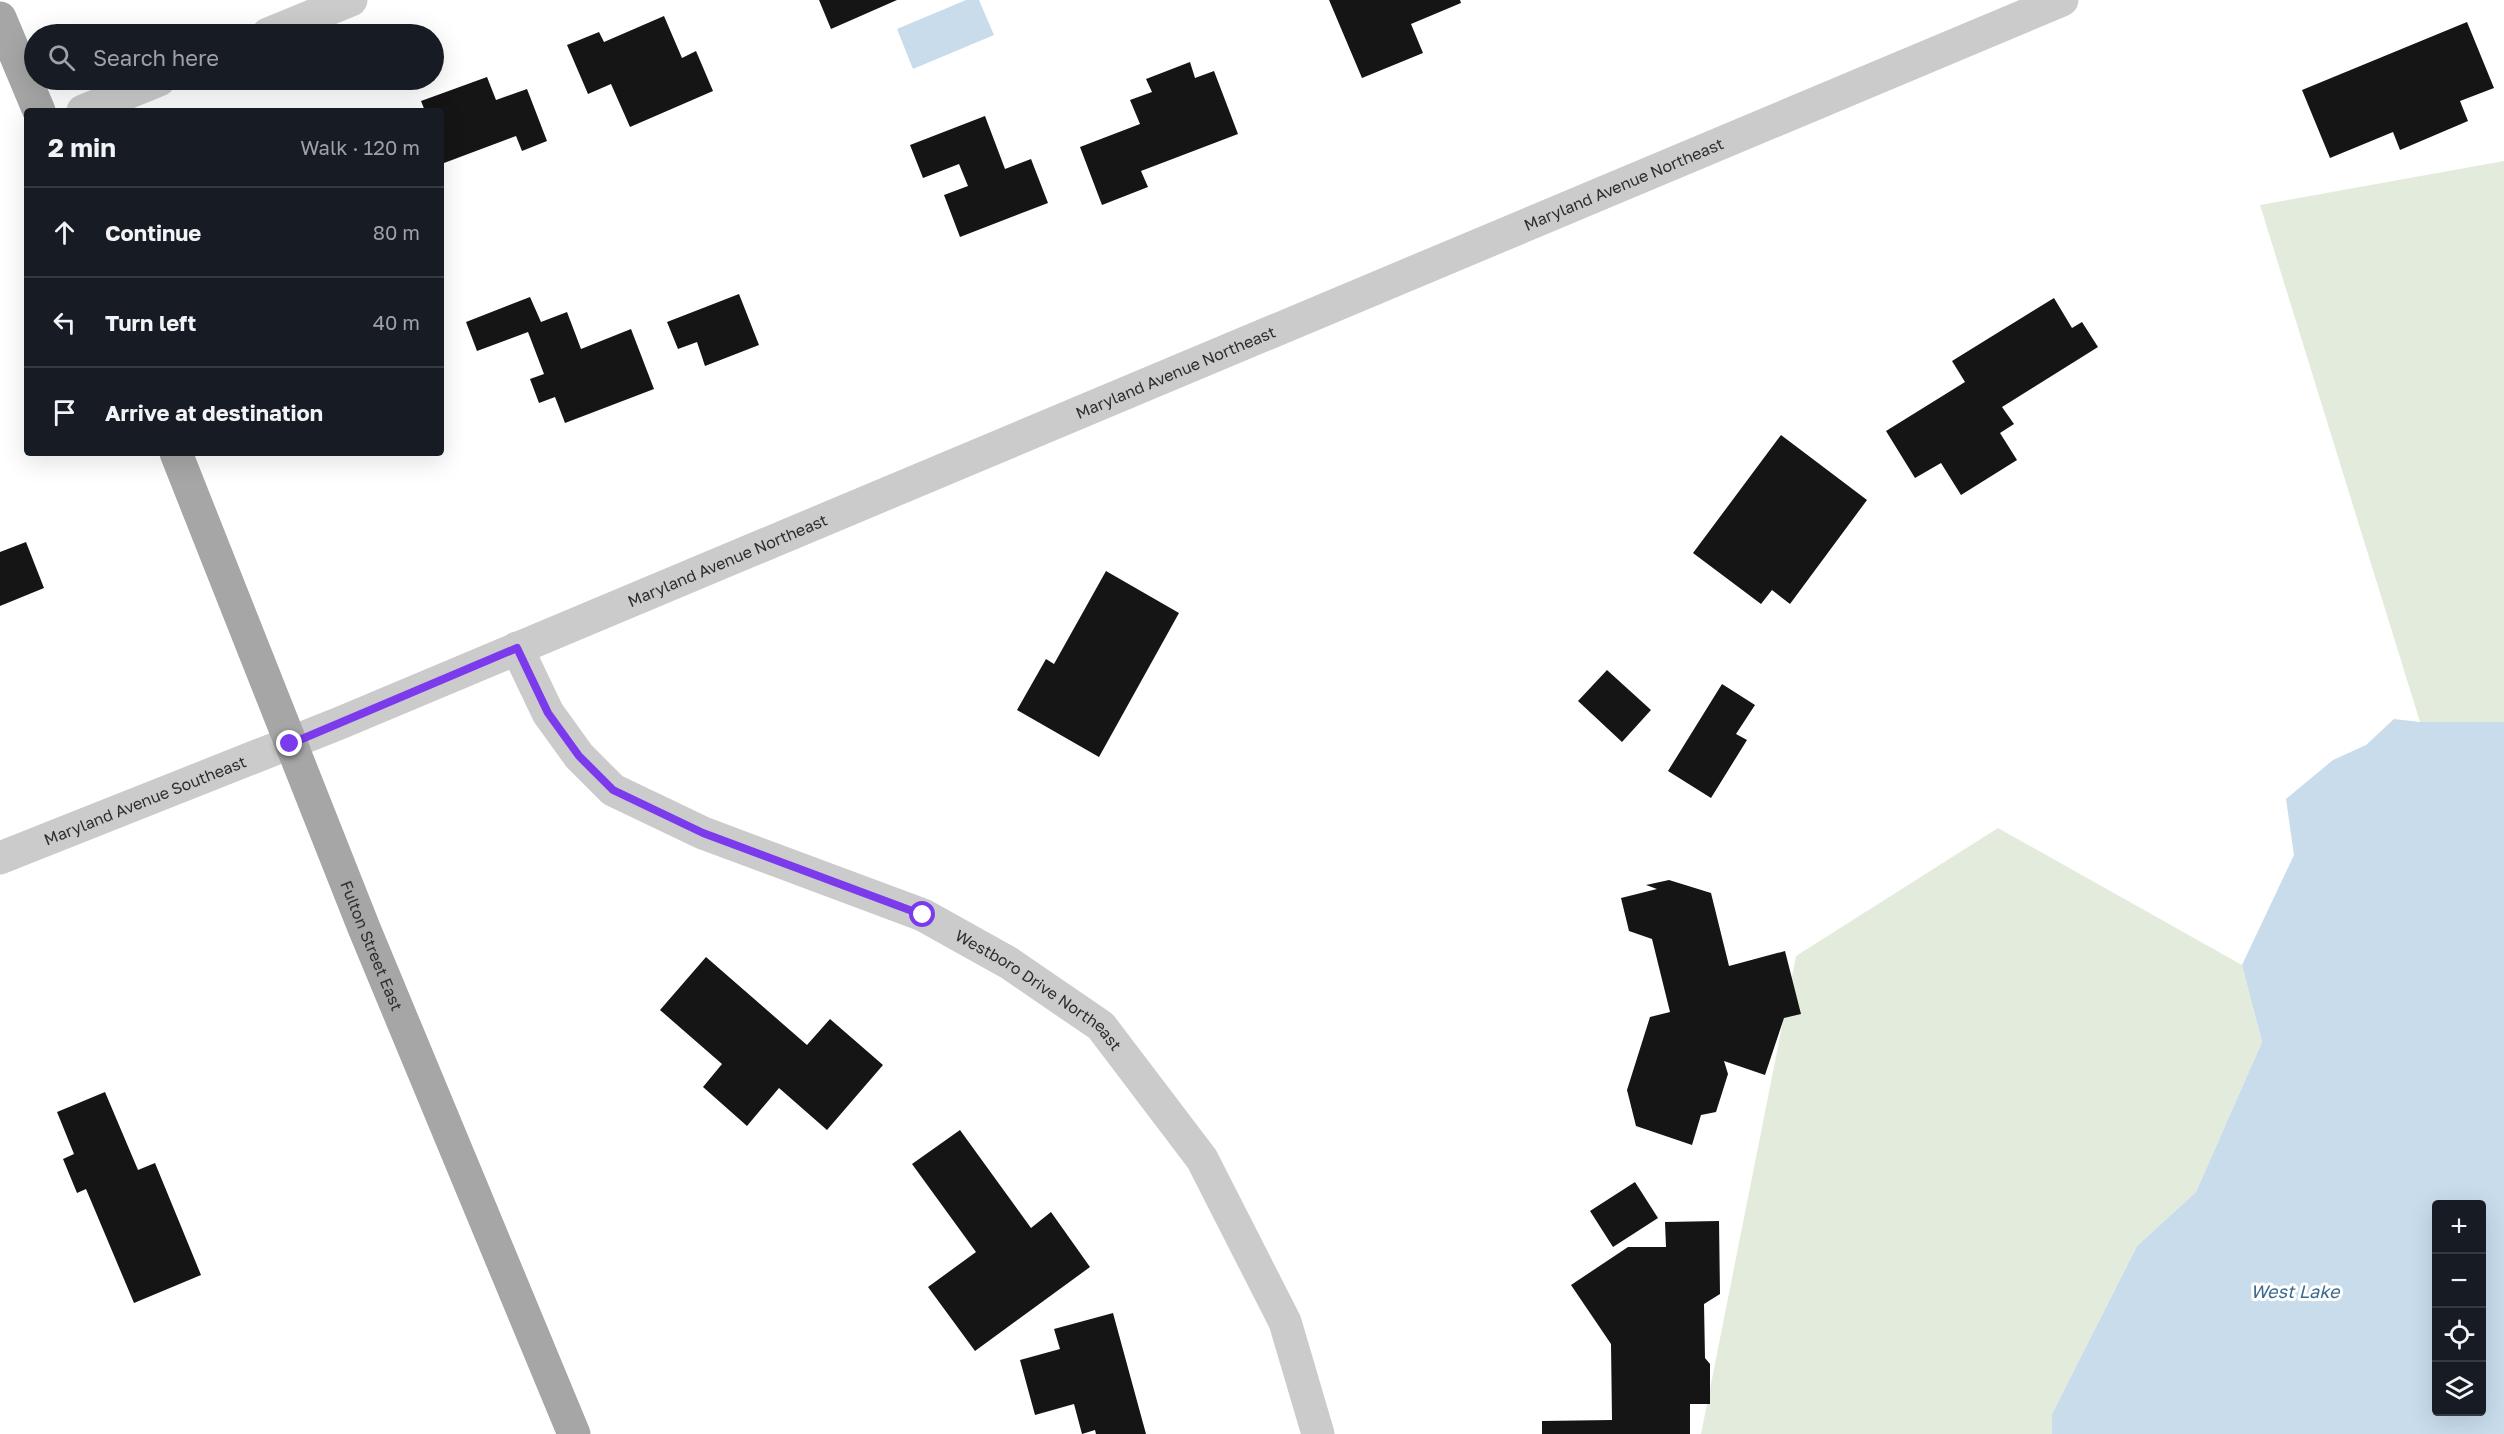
<!DOCTYPE html>
<html lang="en">
<head>
<meta charset="utf-8">
<style>
	:root { --surface:#171b24; --page:#242831; --text:#f1f3f6; --muted:#9ea1a6; --line:#363941 }
	body { margin:0; font-family:"Golos Text",sans-serif; background:var(--page); color:var(--text) }
	.controls { position:absolute; right:18px; bottom:18px; display:grid; overflow:hidden; border-radius:6px; box-shadow:0 6px 24px #0002 }
	.controls button { width:54px; height:54px; display:grid; place-items:center; padding:0; border:0; border-bottom:2px solid var(--line); background:var(--surface); color:var(--text); font:30px sans-serif }
	.stop { position:absolute; width:18px; height:18px; margin:-14px; border:4px solid #7c3aed; border-radius:50%; background:#fff }
	.stop.end { background:#7c3aed; border-color:#fff; box-shadow:0 2px 6px #0008 }
	.list { margin:0; padding:0; list-style:none }
	h2 { display:flex; justify-content:space-between; align-items:center; height:78px; margin:0; padding:0 24px; font-size:26px }
	h2 small { font-size:20px; font-weight:400; color:var(--muted) }
	.list li { display:grid; grid-template-columns:39px 1fr auto; gap:18px; align-items:center; box-sizing:border-box; height:90px; padding:0 24px; border-top:2px solid var(--line) }
	.list b { display:block; font-size:22px; white-space:nowrap }
	.list em { font-size:20px; font-style:normal; color:var(--muted) }
	.icon { flex:none; width:33px; height:33px; fill:none; stroke:currentColor; stroke-width:2; stroke-linecap:round; stroke-linejoin:round }
	.map { position:relative; flex:none; width:2504px; height:1434px; overflow:hidden }
	.search { position:absolute; background:var(--surface); box-shadow:0 6px 24px #0002; left:24px; top:24px; width:420px; height:66px; display:flex; align-items:center; gap:15px; box-sizing:border-box; padding:0 21px; border-radius:33px; color:var(--muted); font-size:22px }
	.panel { position:absolute; background:var(--surface); box-shadow:0 6px 24px #0002; left:24px; top:108px; width:420px; height:348px; border-radius:6px }
	.map>svg:first-child { display:block }
	.green { fill:#e3ecdc }
	.water { fill:#c8dcec; fill-rule:evenodd }
	.building { fill:#151515 }
	.lines { fill:none; stroke-linecap:round; stroke-linejoin:round }
	.minor { stroke:#cbcbcb; stroke-width:33 }
	.tertiary { stroke:#cbcbcb; stroke-width:33 }
	.primary { stroke:#a6a6a6; stroke-width:33 }
	.route { stroke:#7c3aed; stroke-width:8 }
	.labels { text-anchor:middle; stroke-width:6; stroke-linejoin:round; paint-order:stroke }
	.street-label { font-size:16px; fill:#2e2e2e; stroke:#fff }
	.water-label { font-size:18px; font-style:italic; fill:#3c6b90; stroke:#fff }
</style>
</head>
<body>
<div class="map">
<svg width="2504" height="1434" viewBox="0 0 2504 1434">
	<rect width="100%" height="100%" fill="#fff"/>
	<!-- green -->
	<path class="green" d="M2504,161V722H2420L2260,205Z
		M1998,828L2242,965L2262,1042L2196,1192L2137,1246L2052,1414V1434H1701L1796,956Z"/>
	<!-- water -->
	<path class="water" d="M966,0H979L994,35L913,69L897,29Z
		M2394,719L2420,722H2504V1434H2052V1414L2137,1246L2196,1192L2262,1042L2242,965L2294,855L2286,799L2333,760L2366,745ZM2436,1204H2482V1412H2436Z"/>
	<!-- building -->
	<path class="building" d="M819,0H897L831,29Z
		M1329,0H1460L1461,3L1411,24L1423,53L1362,78Z
		M664,16L682,58L696,51L713,91L630,127L611,84L588,94L567,45L599,32L604,42Z
		M2467,22L2494,88L2460,101L2468,121L2400,150L2393,132L2330,158L2302,90Z
		M1190,62L1195,78L1214,71L1238,134L1141,171L1148,187L1102,205L1080,147L1140,124L1130,100L1152,92L1146,79Z
		M487,77L496,100L527,89L547,141L522,151L516,136L444,163L441,155V111H425L421,101Z
		M985,116L1005,169L1031,159L1048,203L960,237L944,195L968,186L959,164L923,178L910,145Z
		M739,294L759,345L705,366L697,342L678,349L667,322Z
		M530,297L541,322L567,312L581,349L631,329L654,389L565,423L555,397L539,403L530,379L544,374L528,332L477,351L466,322Z
		M2054,298L2072,328L2082,322L2098,347L2002,407L2014,424L2000,433L2017,460L1961,495L1941,463L1915,478L1886,431L1965,382L1952,361Z
		M1781,435L1867,500L1790,604L1772,590L1761,604L1693,553Z
		M26,542L44,588L0,606V552Z
		M1106,571L1179,613L1099,757L1017,710L1046,659L1054,664Z
		M1607,670L1651,710L1622,742L1578,701Z
		M1722,684L1755,705L1736,734L1747,740L1711,798L1668,771Z
		M1669,880L1711,893L1729,966L1785,951L1801,1014L1784,1018L1765,1075L1724,1061L1728,1074L1716,1112L1701,1115L1692,1145L1636,1126L1627,1090L1650,1017L1670,1012L1652,939L1629,931L1621,898L1657,889L1646,885Z
		M706,957L807,1045L830,1019L883,1065L827,1130L779,1088L747,1126L703,1087L722,1064L660,1010Z
		M105,1092L138,1170L155,1163L201,1275L134,1303L86,1189L77,1193L63,1159L74,1154L57,1112Z
		M960,1130L1031,1228L1051,1212L1090,1267L975,1351L928,1287L976,1252L912,1164Z
		M1635,1182L1658,1218L1613,1247L1590,1211Z
		M1719,1221L1720,1294L1704,1304L1705,1358L1710,1364V1404H1690V1434H1542V1421L1612,1420L1611,1344L1571,1285L1628,1247H1666L1665,1222Z
		M1113,1313L1146,1434H1096L1095,1430L1082,1434L1074,1404L1035,1415L1020,1360L1060,1349L1054,1329Z"/>
	<g class="lines">
		<!-- minor -->
		<g class="minor">
			<path d="M268,34L351,0"/>
			<path d="M83,111L159,80"/>
			<path id="s1" d="M517,648L548,713L579,756L613,790L703,833L923,915L1009,963L1101,1026L1202,1159L1285,1322L1318,1434"/>
		</g>
		<!-- tertiary -->
		<path class="tertiary" id="s2" d="M0,858L340,723L2062,0"/>
		<!-- primary -->
		<g class="primary">
			<path d="M0,18L39,111"/>
			<path id="s3" d="M176,453L364,928L574,1434"/>
		</g>
	</g>
	<g class="lines">
		<!-- route -->
		<path class="route" d="M290,744L517,648L548,713L579,756L613,790L703,833L923,915"/>
	</g>
	<g class="labels">
		<!-- street labels -->
		<g class="street-label">
			<text dy="6" stroke="none"><textPath href="#s2" startOffset="1758">Maryland Avenue Northeast</textPath></text>
			<text dy="6" stroke="none"><textPath href="#s2" startOffset="1272">Maryland Avenue Northeast</textPath></text>
			<text dy="6" stroke="none"><textPath href="#s2" startOffset="786">Maryland Avenue Northeast</textPath></text>
			<text dy="6" stroke="none"><textPath href="#s2" startOffset="156">Maryland Avenue Southeast</textPath></text>
			<text dy="6" stroke="none"><textPath href="#s3" startOffset="530">Fulton Street East</textPath></text>
			<text dy="6" stroke="none"><textPath href="#s1" startOffset="646">Westboro Drive Northeast</textPath></text>
		</g>
		<!-- water labels -->
		<g class="water-label">
			<text x="2295" y="1298">West Lake</text>
		</g>
	</g>
</svg>
<div class="controls">
<button>+</button>
<button>−</button>
<button><svg class="icon" aria-label="locate" viewBox="0 0 24 24"><circle cx="12" cy="12" r="6"/><path d="M12 2v4M12 18v4M2 12h4M18 12h4"/></svg></button>
<button><svg class="icon" aria-label="layers" viewBox="0 0 24 24"><path d="M12 4l9 5-9 5-9-5zM3 14l9 5 9-5"/></svg></button>
</div>
<div class="stop" style="left:923px;top:915px"></div>
<div class="stop end" style="left:290px;top:744px"></div>
<div class="search"><svg class="icon" aria-label="search" viewBox="0 0 24 24"><circle cx="10" cy="10" r="6"/><path d="M15 15l6 6"/></svg>Search here</div>
<section class="panel">
<h2>2 min<small>Walk · 120 m</small></h2>
<ul class="list">
<li><svg class="icon" aria-label="ahead" viewBox="0 0 24 24"><path d="M12 20V5M6 11l6-6 6 6"/></svg><div><b>Continue</b></div><em>80 m</em></li>
<li><svg class="icon" aria-label="left" viewBox="0 0 24 24"><path d="M17 20v-9H6M10 6l-5 5 5 5"/></svg><div><b>Turn left</b></div><em>40 m</em></li>
<li><svg class="icon" aria-label="arrive" viewBox="0 0 24 24"><path d="M6 21V4h12l-3 4 3 4H6"/></svg><div><b>Arrive at destination</b></div></li>
</ul>
</section>
</div>
</body>
</html>
